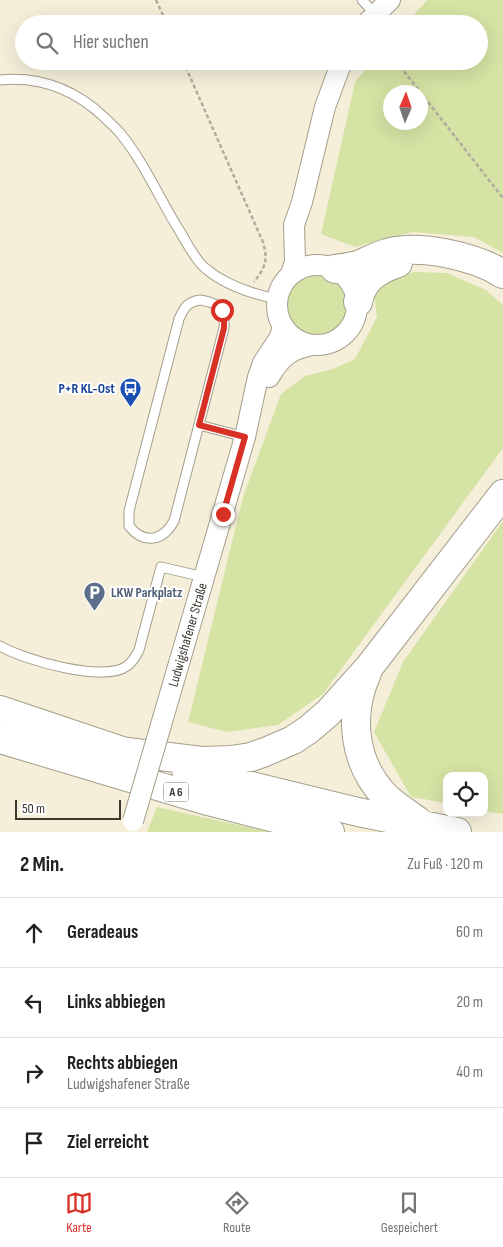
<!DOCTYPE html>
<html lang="de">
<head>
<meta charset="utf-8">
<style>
	:root { --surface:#fff; --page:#f2f2f2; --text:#202124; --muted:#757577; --line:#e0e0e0; --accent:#d93025 }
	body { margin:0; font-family:"Sofia Sans Condensed",sans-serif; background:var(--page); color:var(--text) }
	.controls { position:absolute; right:15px; bottom:15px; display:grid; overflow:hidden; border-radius:10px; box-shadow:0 5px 20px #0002 }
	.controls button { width:45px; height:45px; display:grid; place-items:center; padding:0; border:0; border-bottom:1px solid var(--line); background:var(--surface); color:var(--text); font:25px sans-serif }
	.compass { position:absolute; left:383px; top:85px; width:45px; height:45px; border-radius:50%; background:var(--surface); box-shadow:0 5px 20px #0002; rotate:2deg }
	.scale { position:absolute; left:15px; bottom:12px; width:106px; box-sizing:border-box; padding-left:5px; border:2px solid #3b3830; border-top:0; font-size:14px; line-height:18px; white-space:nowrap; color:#3b3830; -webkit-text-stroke:4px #fff; paint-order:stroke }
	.stop { position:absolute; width:15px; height:15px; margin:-11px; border:4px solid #d93025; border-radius:50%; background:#fff }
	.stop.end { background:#d93025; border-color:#fff; box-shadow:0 1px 5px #0008 }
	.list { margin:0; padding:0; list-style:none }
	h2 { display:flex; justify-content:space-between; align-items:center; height:65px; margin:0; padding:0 20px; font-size:21px }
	h2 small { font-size:16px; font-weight:400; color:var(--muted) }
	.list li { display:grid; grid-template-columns:32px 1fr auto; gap:15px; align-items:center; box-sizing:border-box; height:70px; padding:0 20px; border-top:1px solid var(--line) }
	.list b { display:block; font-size:19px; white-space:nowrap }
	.list p { margin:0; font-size:16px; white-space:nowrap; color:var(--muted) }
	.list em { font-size:16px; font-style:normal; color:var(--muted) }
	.icon { flex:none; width:28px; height:28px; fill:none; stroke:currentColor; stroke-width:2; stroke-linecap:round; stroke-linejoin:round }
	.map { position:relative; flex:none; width:503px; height:832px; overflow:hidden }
	.search { position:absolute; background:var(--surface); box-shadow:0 5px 20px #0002; left:15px; right:15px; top:15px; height:55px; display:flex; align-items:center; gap:12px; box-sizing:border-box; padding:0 18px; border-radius:28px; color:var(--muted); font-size:19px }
	.sheet { height:345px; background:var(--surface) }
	nav { display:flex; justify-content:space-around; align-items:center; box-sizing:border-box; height:70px; border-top:1px solid var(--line); background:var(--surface); font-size:14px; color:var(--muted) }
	nav a { display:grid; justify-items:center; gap:2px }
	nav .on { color:var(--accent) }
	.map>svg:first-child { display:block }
	.green { fill:#d5e3a4; fill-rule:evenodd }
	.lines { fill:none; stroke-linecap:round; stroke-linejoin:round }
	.service-casing { stroke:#a49e8b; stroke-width:11 }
	.tertiary-casing { stroke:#a49e8b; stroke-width:22 }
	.motorway-casing { stroke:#a49e8b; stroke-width:30 }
	.path { stroke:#b1ac9c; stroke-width:2.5; stroke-dasharray:4 2.5; stroke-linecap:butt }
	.service { stroke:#fff; stroke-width:9 }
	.tertiary { stroke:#fff; stroke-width:20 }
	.motorway { stroke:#fff; stroke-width:28 }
	.tertiary-bridge-casing { stroke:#a49e8b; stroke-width:22; stroke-linecap:butt }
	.tertiary-bridge { stroke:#fff; stroke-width:20 }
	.route { stroke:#d93025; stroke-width:6 }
	.labels { text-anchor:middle; stroke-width:4; stroke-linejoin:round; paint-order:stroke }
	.shield { fill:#fff; stroke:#76746e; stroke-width:1 }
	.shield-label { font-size:12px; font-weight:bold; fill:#3b3830 }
	.transit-label { font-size:14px; font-weight:bold; fill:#164399; stroke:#fff; text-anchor:end }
	.service-label { font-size:14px; font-weight:bold; fill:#4e5e75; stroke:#fff; text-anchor:start }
	.street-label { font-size:14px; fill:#3b3830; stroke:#fff }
</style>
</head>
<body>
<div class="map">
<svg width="503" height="832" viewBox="0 0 503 832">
	<rect width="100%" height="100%" fill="#f5efda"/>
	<!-- green -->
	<path class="green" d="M427,0H503V253L474,237L413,232L355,247L321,234L355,82L373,61H479V24H406ZM390,92H420V122H390Z
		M414,272L447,273L486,290L503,305V448L323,694L278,725L227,732L188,722L243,497L281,394L305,376L333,369L355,359L377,317L374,294L394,278Z
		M284 305a33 33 0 1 1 66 0a33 33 0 1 1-66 0Z
		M503,521V814L484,811V776H447V803L411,797L374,732L403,662Z
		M157,807L261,830L269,832H147Z"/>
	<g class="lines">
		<defs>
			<path id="service" d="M362,0L375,14
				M0,80C40,76 75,90 104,117C109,122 115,127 120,133C144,162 159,198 179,230C186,241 195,260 205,268C225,285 252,294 277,299
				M200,300C219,303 225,308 224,328L174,521C163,541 144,545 129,526V511L179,319C184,308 187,302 200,300Z
				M199,425L245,437
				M0,646C24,660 104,683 127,666C133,662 136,656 139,650L161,567L204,577"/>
			<g id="tertiary">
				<path d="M366,24L390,0"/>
				<circle cx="317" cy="305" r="40"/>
				<path d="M291,274L295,262L294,225L302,202L325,107L342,61"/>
				<path d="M269,377C281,357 290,349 313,345"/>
				<path id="s1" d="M161,725L245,437L258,377L263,363L280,337L283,326"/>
			</g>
			<path id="motorway" d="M335,269C343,268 351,267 358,265C368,261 377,256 387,253C420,244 474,256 503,274
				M358,302C362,280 377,270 398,263
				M367,673C348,715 353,764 387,798C397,807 408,814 418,821
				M0,710L137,756
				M0,739L208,801L330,832
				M119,751L202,761L231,760L251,757L265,752L293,740L308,730L328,713L370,666L503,494
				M186,770L358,812L457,832"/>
		</defs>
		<!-- service casing -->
		<use href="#service" class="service-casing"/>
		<!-- tertiary casing -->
		<use href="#tertiary" class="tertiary-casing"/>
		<!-- motorway casing -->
		<use href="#motorway" class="motorway-casing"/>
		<!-- path -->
		<path class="path" d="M156,0L167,24
			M183,61L263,242C268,261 266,266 254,282
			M396,61L503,198"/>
		<!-- service -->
		<use href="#service" class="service"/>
		<!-- tertiary -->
		<use href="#tertiary" class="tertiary"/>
		<!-- motorway -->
		<use href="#motorway" class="motorway"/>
		<defs>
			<path id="tertiary-bridge" d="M133,821L161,725"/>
		</defs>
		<!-- tertiary-bridge casing -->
		<use href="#tertiary-bridge" class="tertiary-bridge-casing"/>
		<!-- tertiary-bridge -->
		<use href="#tertiary-bridge" class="tertiary-bridge"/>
	</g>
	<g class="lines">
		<!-- route -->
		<path class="route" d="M222,310L224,317V328L199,425L245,437L223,514"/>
	</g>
	<!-- icons -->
	<defs>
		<symbol id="bus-pin" viewBox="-11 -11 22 30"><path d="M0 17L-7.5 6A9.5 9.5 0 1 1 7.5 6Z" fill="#1a4fb4" stroke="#fff"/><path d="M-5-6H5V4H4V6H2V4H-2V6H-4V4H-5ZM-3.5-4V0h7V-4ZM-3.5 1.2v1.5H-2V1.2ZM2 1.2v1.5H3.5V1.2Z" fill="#fff"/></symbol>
		<symbol id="parking-pin" viewBox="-11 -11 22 30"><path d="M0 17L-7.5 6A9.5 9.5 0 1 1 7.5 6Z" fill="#5c6f8a" stroke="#fff"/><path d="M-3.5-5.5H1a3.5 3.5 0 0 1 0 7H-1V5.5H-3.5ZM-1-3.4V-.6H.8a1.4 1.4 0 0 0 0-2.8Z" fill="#fff"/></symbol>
	</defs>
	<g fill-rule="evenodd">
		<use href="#bus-pin" x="118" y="376" width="25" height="34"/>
		<use href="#parking-pin" x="82" y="580" width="25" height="34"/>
	</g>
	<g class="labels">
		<!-- shield labels -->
		<rect class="shield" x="163.5" y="782.5" width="25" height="19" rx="4"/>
		<g class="shield-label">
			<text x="176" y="796">A 6</text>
		</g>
		<!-- transit labels -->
		<g class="transit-label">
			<text x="115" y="393">P+R KL-Ost</text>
		</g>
		<!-- service labels -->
		<g class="service-label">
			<text x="111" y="597">LKW Parkplatz</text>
		</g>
		<!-- street labels -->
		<g class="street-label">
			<text dy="5" stroke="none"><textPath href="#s1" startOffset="94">Ludwigshafener Straße</textPath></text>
		</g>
	</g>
</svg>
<div class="controls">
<button><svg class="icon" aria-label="locate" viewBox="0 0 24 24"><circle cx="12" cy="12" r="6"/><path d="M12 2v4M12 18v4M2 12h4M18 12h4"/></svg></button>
</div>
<svg class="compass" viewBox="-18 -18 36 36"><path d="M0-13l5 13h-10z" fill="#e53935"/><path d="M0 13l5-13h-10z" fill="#757577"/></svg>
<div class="scale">50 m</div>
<div class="stop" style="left:222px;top:310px"></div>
<div class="stop end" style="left:223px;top:514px"></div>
<div class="search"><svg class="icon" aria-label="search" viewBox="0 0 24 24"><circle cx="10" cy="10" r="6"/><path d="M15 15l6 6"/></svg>Hier suchen</div>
</div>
<section class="sheet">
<h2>2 Min.<small>Zu Fuß · 120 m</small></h2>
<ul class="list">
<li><svg class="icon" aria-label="ahead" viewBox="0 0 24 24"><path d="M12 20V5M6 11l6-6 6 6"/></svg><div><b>Geradeaus</b></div><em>60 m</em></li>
<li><svg class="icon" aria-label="left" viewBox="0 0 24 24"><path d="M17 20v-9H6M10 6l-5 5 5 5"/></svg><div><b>Links abbiegen</b></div><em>20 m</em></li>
<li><svg class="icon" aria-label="right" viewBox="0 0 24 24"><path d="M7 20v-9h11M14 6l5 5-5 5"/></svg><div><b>Rechts abbiegen</b><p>Ludwigshafener Straße</p></div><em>40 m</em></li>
<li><svg class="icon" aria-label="arrive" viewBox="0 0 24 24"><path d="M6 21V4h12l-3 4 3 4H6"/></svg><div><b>Ziel erreicht</b></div></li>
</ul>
</section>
<nav>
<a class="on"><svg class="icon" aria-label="map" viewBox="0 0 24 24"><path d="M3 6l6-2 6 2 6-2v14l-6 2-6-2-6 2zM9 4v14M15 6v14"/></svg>Karte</a>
<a><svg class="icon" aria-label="directions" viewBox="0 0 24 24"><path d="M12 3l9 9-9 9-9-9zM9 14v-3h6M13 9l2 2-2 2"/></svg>Route</a>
<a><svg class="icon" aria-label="saved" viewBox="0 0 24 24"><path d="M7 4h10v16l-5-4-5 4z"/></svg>Gespeichert</a>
</nav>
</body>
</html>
